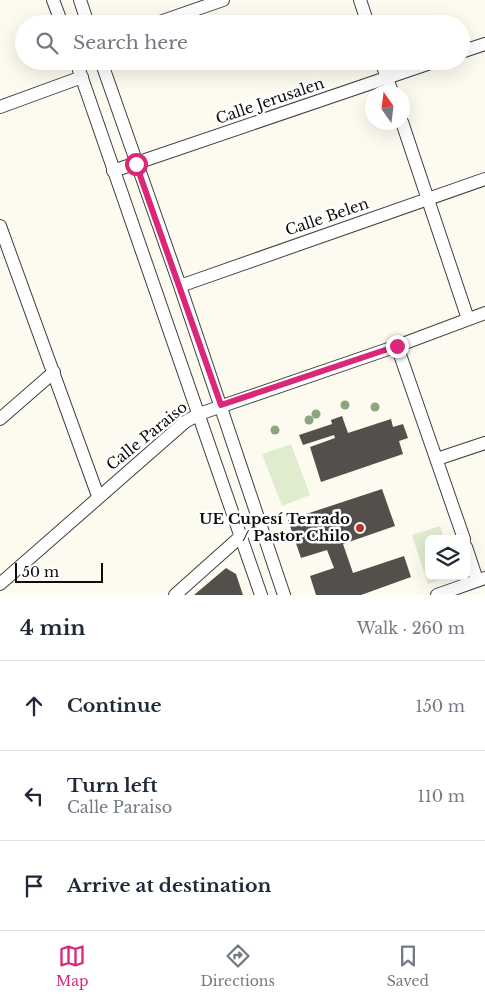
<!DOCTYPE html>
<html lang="en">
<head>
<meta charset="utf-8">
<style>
	:root { --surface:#fff; --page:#f2f2f3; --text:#1f2937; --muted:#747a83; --line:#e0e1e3; --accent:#db2777 }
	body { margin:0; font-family:"Libre Baskerville",serif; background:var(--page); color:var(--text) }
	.controls { position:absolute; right:15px; bottom:15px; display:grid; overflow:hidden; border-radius:8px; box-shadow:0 5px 20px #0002 }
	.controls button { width:45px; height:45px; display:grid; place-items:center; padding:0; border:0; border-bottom:1px solid var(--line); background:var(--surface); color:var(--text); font:25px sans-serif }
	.compass { position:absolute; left:365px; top:85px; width:45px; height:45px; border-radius:50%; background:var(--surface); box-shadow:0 5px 20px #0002; rotate:346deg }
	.scale { position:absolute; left:15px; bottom:12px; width:88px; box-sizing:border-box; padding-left:5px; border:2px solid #0d0d0d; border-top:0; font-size:14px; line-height:18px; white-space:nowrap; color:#0d0d0d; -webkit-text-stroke:4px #fff; paint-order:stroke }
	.stop { position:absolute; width:15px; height:15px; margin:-11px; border:4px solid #db2777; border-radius:50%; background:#fff }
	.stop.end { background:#db2777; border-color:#fff; box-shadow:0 1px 5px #0008 }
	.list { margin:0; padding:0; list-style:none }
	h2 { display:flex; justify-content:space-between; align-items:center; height:65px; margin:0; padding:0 20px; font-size:21px }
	h2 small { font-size:16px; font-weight:400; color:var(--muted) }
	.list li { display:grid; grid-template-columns:32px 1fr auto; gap:15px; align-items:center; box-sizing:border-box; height:90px; padding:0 20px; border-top:1px solid var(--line) }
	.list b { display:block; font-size:19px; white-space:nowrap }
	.list p { margin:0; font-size:16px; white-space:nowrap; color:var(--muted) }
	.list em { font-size:16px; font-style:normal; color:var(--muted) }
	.icon { flex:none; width:28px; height:28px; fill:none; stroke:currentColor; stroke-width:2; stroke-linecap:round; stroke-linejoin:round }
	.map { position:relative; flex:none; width:485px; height:595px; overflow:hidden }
	.search { position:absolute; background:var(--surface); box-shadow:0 5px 20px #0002; left:15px; right:15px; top:15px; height:55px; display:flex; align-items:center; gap:12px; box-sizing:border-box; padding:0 18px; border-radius:28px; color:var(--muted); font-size:19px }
	.sheet { height:335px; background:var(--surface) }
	nav { display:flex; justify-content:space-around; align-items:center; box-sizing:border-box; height:70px; border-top:1px solid var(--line); background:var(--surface); font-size:14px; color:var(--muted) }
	nav a { display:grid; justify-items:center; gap:2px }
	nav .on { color:var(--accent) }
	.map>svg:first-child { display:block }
	.pitch { fill:#dfeccd }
	.building { fill:#554f4b }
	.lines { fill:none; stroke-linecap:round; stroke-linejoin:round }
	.minor-casing { stroke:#404040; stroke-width:14 }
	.minor { stroke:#fff; stroke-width:12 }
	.tree { fill:#8aa57f }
	.route { stroke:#db2777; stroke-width:6 }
	.poi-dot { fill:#ae3634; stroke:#fff; stroke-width:2 }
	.labels { text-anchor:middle; stroke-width:5; stroke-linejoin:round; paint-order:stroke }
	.street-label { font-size:15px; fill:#0d0d0d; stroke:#fff }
	.poi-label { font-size:15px; font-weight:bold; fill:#0d0d0d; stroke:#fff; text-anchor:end }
</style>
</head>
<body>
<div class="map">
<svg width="485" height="595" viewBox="0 0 485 595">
	<rect width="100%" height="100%" fill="#fdfbef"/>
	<!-- pitch -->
	<path class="pitch" d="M291,444L310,495L282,506L262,454Z
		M440,526L444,539H429V576H452L428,584L412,535Z"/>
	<!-- building -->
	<path class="building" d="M342,416L348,433L391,419L393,427L403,424L408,438L399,441L403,454L321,482L310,447L335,438L334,435L303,445L299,435L332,424L331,420Z
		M382,489L395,526L343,544L353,573L404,556L411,577L361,595H316L310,576L334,568L327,550L301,558L288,520Z
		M226,568L236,574L243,595H194Z"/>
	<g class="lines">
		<defs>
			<path id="minor" d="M53,0L62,24
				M80,0L88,24
				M360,0L368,24
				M154,24L223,0
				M461,52L485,44
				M76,61L261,595
				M101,61L180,286L284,595
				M381,61L392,92
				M0,107L82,77
				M402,122L468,319
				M113,171L436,61
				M0,226L98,496
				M180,286L485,179
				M397,346L464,539
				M0,419L54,372
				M437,459L485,443
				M466,547L477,580
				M0,584L185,422L199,414L397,346L485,313
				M175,595L240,537
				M437,595L485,578"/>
		</defs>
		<!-- minor casing -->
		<use href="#minor" class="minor-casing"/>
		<!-- minor -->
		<use href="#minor" class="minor"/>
	</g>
	<!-- trees -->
	<g class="tree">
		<circle cx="345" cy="405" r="4.5"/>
		<circle cx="375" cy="407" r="4.5"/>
		<circle cx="316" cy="414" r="4.5"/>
		<circle cx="309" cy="420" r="4.5"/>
		<circle cx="275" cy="430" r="4.5"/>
	</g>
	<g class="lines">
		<!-- route -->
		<path class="route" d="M136,164L221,405L397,346"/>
	</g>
	<!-- markers -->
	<circle class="poi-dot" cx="360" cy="528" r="5"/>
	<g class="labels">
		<!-- street labels -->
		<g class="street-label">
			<text transform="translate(270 101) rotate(-19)" y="5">Calle Jerusalen</text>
			<text transform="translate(327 217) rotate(-19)" y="5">Calle Belen</text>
			<text transform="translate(147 436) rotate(-39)" y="5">Calle Paraiso</text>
		</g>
		<!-- poi labels -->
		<g class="poi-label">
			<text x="350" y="524">UE Cupesí Terrado<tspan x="350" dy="17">/ Pastor Chilo</tspan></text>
		</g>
	</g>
</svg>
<div class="controls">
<button><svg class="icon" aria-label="layers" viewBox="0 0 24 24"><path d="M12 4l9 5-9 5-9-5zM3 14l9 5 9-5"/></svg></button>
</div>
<svg class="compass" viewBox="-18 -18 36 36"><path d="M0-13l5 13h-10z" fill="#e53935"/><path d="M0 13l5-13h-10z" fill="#747a83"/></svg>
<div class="scale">50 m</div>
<div class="stop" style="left:136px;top:164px"></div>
<div class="stop end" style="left:397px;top:346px"></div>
<div class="search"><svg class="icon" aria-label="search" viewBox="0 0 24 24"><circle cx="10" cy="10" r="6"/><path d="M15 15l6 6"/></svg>Search here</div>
</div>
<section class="sheet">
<h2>4 min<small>Walk · 260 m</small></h2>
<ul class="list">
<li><svg class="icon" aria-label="ahead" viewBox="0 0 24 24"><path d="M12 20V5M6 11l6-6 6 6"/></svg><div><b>Continue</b></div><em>150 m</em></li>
<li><svg class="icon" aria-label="left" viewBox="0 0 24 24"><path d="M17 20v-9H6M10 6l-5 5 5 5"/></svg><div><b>Turn left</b><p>Calle Paraiso</p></div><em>110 m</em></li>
<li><svg class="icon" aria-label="arrive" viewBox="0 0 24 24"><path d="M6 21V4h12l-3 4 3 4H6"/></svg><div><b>Arrive at destination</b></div></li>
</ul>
</section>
<nav>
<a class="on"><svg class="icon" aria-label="map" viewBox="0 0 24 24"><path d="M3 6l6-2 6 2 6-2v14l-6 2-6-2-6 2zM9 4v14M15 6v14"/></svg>Map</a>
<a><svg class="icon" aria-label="directions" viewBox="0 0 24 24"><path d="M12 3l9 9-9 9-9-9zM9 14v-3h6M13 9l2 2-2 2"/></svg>Directions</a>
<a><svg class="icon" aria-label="saved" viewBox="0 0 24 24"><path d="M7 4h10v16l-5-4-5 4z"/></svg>Saved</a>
</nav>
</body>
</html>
